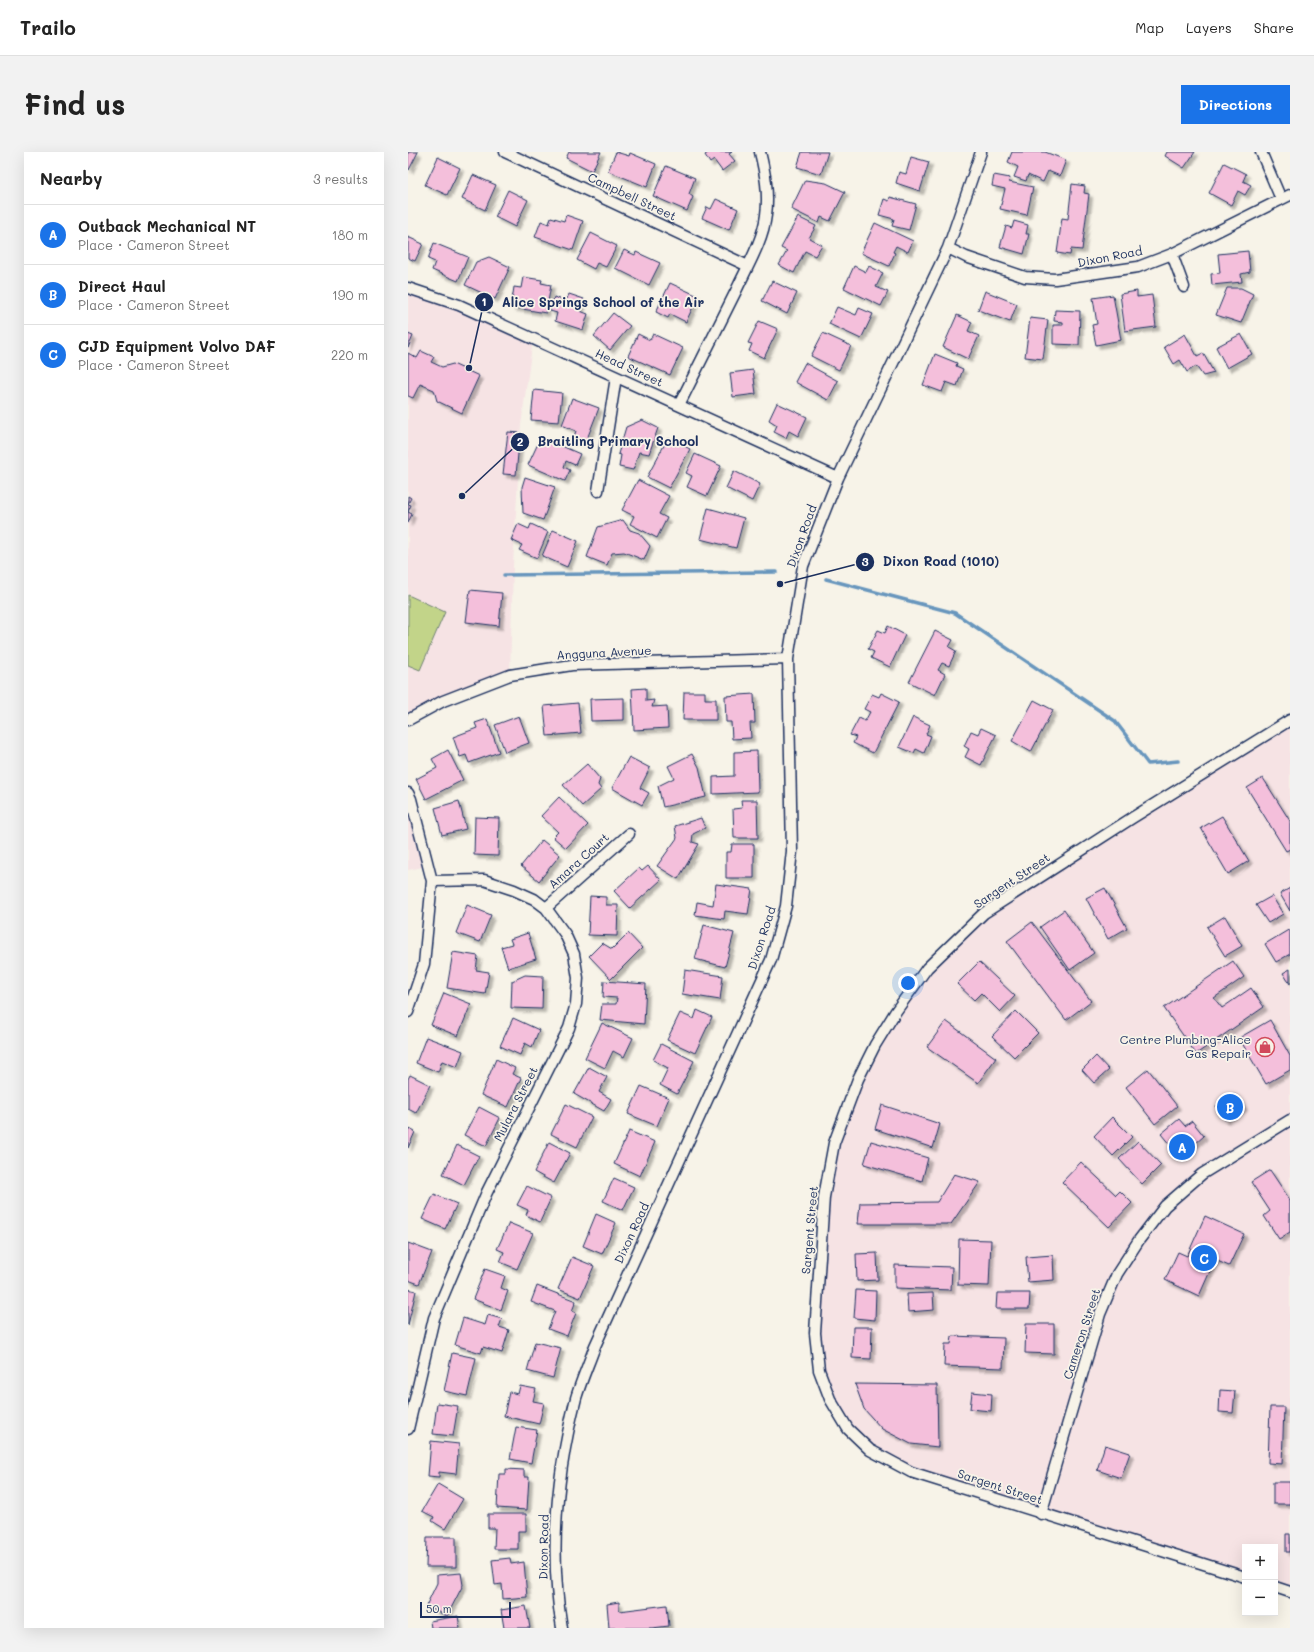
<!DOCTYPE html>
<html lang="en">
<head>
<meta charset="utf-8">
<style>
	:root { --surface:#fff; --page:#f2f2f2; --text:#222; --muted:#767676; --line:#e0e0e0; --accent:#1a73e8 }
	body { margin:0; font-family:Mali,sans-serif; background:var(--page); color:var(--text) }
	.controls { position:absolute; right:12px; bottom:12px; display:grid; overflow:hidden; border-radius:0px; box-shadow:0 4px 16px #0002 }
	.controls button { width:36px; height:36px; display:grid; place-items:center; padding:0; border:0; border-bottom:1px solid var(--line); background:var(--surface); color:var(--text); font:20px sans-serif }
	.scale { position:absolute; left:12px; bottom:10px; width:91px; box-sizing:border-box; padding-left:4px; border:2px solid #1b2f5e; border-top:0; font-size:11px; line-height:14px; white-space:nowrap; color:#1b2f5e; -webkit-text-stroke:3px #f7f3e8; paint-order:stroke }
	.you { position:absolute; left:500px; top:831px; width:14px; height:14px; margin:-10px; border:3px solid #fff; border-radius:50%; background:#1a73e8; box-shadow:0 0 0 6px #1a73e833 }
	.badge { display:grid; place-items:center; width:26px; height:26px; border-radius:50%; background:var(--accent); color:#fff; font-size:13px; font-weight:700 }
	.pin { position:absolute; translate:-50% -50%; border:2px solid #fff; box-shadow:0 1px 4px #0006 }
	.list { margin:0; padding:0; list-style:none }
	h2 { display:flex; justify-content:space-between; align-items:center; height:52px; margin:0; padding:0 16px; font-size:17px }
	h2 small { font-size:13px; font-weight:400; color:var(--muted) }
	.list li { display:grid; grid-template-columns:26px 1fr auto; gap:12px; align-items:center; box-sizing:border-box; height:60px; padding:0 16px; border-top:1px solid var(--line) }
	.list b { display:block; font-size:15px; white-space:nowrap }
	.list p { margin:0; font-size:13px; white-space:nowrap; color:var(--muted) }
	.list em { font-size:13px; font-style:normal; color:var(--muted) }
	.map { position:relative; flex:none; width:882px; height:1476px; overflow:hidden; border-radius:0px }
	header { display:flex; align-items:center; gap:24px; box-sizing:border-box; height:56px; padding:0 20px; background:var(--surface); border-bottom:1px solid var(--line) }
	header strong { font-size:19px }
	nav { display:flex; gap:22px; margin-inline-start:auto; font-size:14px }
	.intro { display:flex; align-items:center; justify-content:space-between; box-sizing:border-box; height:96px; padding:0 24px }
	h1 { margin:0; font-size:28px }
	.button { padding:10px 18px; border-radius:0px; background:var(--accent); color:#fff; font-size:14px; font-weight:700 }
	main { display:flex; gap:24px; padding:0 24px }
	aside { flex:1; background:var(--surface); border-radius:0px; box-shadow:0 4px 16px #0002 }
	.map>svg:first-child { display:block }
	.built { fill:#f6e3e4 }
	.green { fill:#c2d489; stroke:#6e8274 }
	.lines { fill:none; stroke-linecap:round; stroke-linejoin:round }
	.stream { stroke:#6896bd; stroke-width:3.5 }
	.building { fill:#f4bfdb; stroke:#1b2f5e; filter:url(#shadow) }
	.minor-casing { stroke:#1b2f5e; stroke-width:13 }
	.minor { stroke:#f7f3e8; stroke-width:10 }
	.labels { text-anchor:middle; stroke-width:3.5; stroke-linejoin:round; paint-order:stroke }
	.street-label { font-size:12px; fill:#1b2f5e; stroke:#f7f3e8 }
	.poi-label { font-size:12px; fill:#1b2f5e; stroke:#f7f3e8; text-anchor:end }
	.leader { fill:none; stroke:#1b2f5e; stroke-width:1.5 }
	.callout-dot { fill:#1b2f5e; stroke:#f7f3e8; stroke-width:1.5 }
	.mark-label { font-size:12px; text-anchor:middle; font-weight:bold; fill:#fff }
	.callout-label { font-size:13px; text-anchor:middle; font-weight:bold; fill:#1b2f5e; stroke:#f7f3e8; stroke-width:3.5; stroke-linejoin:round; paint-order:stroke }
</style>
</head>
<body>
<header>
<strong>Trailo</strong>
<nav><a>Map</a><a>Layers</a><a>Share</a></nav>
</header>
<div class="intro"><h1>Find us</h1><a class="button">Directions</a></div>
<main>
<aside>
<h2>Nearby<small>3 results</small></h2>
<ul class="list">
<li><span class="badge">A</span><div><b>Outback Mechanical NT</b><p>Place · Cameron Street</p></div><em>180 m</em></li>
<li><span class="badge">B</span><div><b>Direct Haul</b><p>Place · Cameron Street</p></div><em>190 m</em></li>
<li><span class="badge">C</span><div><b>CJD Equipment Volvo DAF</b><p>Place · Cameron Street</p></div><em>220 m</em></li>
</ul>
</aside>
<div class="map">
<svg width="882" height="1476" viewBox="0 0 882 1476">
	<defs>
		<filter id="shadow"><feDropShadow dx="3.5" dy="3.5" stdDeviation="1" flood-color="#0004"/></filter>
	</defs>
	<rect width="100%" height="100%" fill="#f7f3e8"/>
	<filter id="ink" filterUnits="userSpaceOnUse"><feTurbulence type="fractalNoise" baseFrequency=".025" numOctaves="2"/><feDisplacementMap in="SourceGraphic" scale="8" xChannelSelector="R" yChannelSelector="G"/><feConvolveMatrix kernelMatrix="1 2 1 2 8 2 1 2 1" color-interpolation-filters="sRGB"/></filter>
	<g filter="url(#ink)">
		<!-- built -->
		<path class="built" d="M0,136L125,187L113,273L105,414L102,523L0,568Z
			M882,568V1440L867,1435V1395H837V1425L503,1320L462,1298L422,1247L407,1181L426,991L450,927L519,816L576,761Z
			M0,641L20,714L0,718Z"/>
		<!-- green -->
		<path class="green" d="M0,443L37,460L12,518L0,513Z"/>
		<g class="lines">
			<!-- stream -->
			<path class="stream" d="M96,423L369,420
				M418,427L547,461L707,569L740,612L770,609"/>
		</g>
		<!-- building -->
		<path class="building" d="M0,0H10L1,18L0,17Z
			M161,0H193L184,19L158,6Z
			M208,0L221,4L222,1L248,12L239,35L200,19Z
			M301,0H324L321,2L327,9L314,19L306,8L302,11L297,3Z
			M394,0H420L413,22L389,15Z
			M604,0H637L658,8L652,24L640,19L635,30L620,23L618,29L606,25L610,15L600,10Z
			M759,0H787L776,16L757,4Z
			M30,5L52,16L39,43L17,33Z
			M503,5L521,10L512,39L488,31L491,20L498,22Z
			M816,11L838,22L835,29L843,33L837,43L830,39L823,53L801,41Z
			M258,14L287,26L281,42L285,45L279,59L245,44Z
			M65,23L88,33L77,58L54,47Z
			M586,23L602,26L601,30L625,35L619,63L592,57L597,37L584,34Z
			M397,28L418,31L437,40L422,69L413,65L411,71L383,57Z
			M664,32L677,34L676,41L681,42L674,98L663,97L662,103L649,101L654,66L660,67Z
			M100,38L120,48L107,75L87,65Z
			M482,45L508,52L501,78L484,74L486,67L471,63L476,47L481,49Z
			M308,47L330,57L321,78L294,66L299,55L303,57Z
			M158,63L175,69L165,98L127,85L133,69L141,72L143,65L156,69Z
			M390,65L408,74L401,86L414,93L407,104L397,99L386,121L371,113L379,99L373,96Z
			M606,69L620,73L618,82H621L616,102L592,95L598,74L604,76Z
			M467,71L505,89L500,100L488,94L485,100L487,101L481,114L453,101Z
			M183,81L209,94L198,115L189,111L186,117L169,108Z
			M0,85L15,92L7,109L0,106Z
			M26,91L60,105L50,129L24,118L27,110L20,107Z
			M216,98L227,103L228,100L252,111L241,133L207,116Z
			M840,99L842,120L833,122L834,130L804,133L803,122L812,121L810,102Z
			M81,105L102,115L87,147L57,133L68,110Z
			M446,114L458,120L461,114L475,121L468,135L480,140L473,154L436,136Z
			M115,125L134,128L133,131L143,133L138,161L103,155L106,135L113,136Z
			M364,129L389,141L379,162L354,149Z
			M262,131L290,144L278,170L262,162L260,166L248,160Z
			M819,136H833L845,142L833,171L808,163Z
			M577,139L609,152L602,170L570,158Z
			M729,139V145L744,143L748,175L717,179L712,142Z
			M161,142L176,147L172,159L180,162L175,178L147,169L149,161L142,159L146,145L158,149Z
			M705,143L713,188L688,193L684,173L689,172L685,146Z
			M429,155L448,163L451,156L465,162L453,187L421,172Z
			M647,158L672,159L671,193L645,192V173H655V170L646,169Z
			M205,161L222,174L202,198L186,184Z
			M549,163L564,170L560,179L571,184L560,207L535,195Z
			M622,166L640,168L635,207L617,205Z
			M351,169L370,177L356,206L341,199L344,192L340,191Z
			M415,181L443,194L431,218L403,204Z
			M0,182L5,184L0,196Z
			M230,182L242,188L245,182L275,196L262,223L220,204Z
			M777,182L789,204L795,201L806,221L795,224L788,214L779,220L772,208L766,212L756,195Z
			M833,182L844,202L819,216L808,195Z
			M13,199L26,205L23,210L34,215L45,212L71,224L54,261L29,249L26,238L12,232L5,246L0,244V201L9,206Z
			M527,202L549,211L548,214L555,217L549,234L538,230L534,240L515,233Z
			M397,211L430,229L420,248L387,230Z
			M345,218L348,242L325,245L322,221Z
			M126,238L154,241L151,270L123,268Z
			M164,246L191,256L177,292L165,287L168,279L154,273Z
			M369,251L399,265L390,284L381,279L378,286L366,280L369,273L361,268Z
			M234,268L250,276L241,302L231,300L225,318L211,315L213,303L210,302L218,275Z
			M100,280L112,281L108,323L95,322Z
			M133,285L172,302L167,313L158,309L156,315L162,318L157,329L120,313Z
			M260,286L282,297L261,336L239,325Z
			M287,302L313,314L299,344L279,335L284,324L278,321Z
			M326,319L352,332L344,349L318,336Z
			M117,325L147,335L135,368L115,361L114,335Z
			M230,328L261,344L251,362L259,366L249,386L222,372L226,364L214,358Z
			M0,344L3,346L0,352L3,353L0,360L4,362L0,371Z
			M300,356L336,366L328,396L292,387Z
			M215,368L222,378L231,381L242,394L236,408L216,400L204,401L199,413L179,405L190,375Z
			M110,372L121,377L123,372L140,380L129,406L111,398L114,393L103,388Z
			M145,378L170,389L159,415L134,404Z
			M62,438L94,441L91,474L58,470Z
			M480,474L497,483L482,515L463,506L466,500L460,497L470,478L477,481Z
			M527,479L545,488L541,495L548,499L541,514L534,511L530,518L537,522L527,543L501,530Z
			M238,536V549L246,548L244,555L259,554L260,576L226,578L224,537Z
			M276,540H297V547H308V568H275Z
			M473,541L491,550L465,601L445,591L448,585L442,583L451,566L457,569L462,560L456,557L464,542L471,545Z
			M346,542L347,571H342L343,586L324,587L323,570H318L317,544Z
			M216,546V568L183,569L182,547Z
			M626,548L645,558L623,600L604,589Z
			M170,551L173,581L139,584L136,554Z
			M111,564L121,591L97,600L87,573Z
			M505,565L522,573L518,582L523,584L516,601L508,597L506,601L491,595Z
			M79,567L91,600L61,611L58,603L52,605L45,585L69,576L67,571Z
			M573,576L588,583L573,613L557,605L561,597L556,594L563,579L570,582Z
			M40,598L55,628L18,647L8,627L29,616L24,607Z
			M349,599L350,640L305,642V625L326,624V600Z
			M284,602L291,615L298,645L255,655L250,634L266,626L260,614Z
			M221,605L242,616L232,636L241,641L234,653L204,636Z
			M179,612L192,627L190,633L193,637L174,654L155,633Z
			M855,626L882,669V697L878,699L839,636Z
			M151,645L180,673L158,696L145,685L150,680L133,664Z
			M333,648H349L350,686H326L325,657L334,656Z
			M51,649L58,677L34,683L27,656Z
			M814,664L841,709L820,722L793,676Z
			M67,665L91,666L90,704L66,703Z
			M293,666L297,676L285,682L284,690L291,692L270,727L249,714L269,686L267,674Z
			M134,688L152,703L131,729L113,714Z
			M324,692H346V726H318V700H323Z
			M240,714L253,728L222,756L206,739L231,716L234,719Z
			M308,732L344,737L340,762L317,759L316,767L287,763L289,750L305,753Z
			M697,736L719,776L700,787L678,746Z
			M882,736V759L872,742Z
			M182,744L198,745V753H210L209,784L180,783Z
			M864,744L875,762L860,771L848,753Z
			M59,753L83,763L72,790L48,781Z
			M656,758L686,801L662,818L632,775Z
			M817,764L834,794L817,804L799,775Z
			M624,770L683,849L658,868L599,789Z
			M296,773L326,781L317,815L287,807Z
			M882,777V802L868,810L857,792Z
			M120,781L128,807L100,816L93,795L104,792L102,787Z
			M220,781L234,796L203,827L181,804L194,791L204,797Z
			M45,800L70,804L68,818L81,820L77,842L39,836Z
			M825,809L836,825L806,846L814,856L843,836L856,855L788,902L756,856Z
			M571,810L607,844L592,860L573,841L566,848L549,832Z
			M882,817V832L875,821Z
			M277,818L315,824L312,848L274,842Z
			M117,823L135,824L134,857L103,856L104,829Z
			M196,829L238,832L236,872L192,868L194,852H208L209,846L195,845Z
			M36,841L63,852L50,884L23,873Z
			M289,858L304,865L287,901L259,888L272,861L286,867Z
			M608,859L630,881L606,905L584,884Z
			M105,866L131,878L124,895L117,891L112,903L92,894Z
			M862,868L882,904V918L858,932L831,886Z
			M538,869L588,906L570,931L519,895Z
			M194,871L225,886L216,905L205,899L197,916L177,906Z
			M18,885L55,899L49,915L34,909L30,920L8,911Z
			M253,892L286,909L269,942L252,933L260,916L245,908Z
			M688,904L701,918L686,931L674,918Z
			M88,907L107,916L104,922L113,926L100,955L73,943Z
			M181,915L199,925L191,940L203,947L196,959L166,942Z
			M740,917L769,954L747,972L718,935Z
			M2,923L22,933L8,961L0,957V927Z
			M233,934L261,946L249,974L220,962Z
			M826,941L836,955L817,968L808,954Z
			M158,952L184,965L169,995L143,982Z
			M474,953L532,972L525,996L467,977Z
			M71,955L92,966L78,994L56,983Z
			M704,965L724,985L705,1004L686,984Z
			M771,967L777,974L784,969L796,984L772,1005L753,982Z
			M0,976L7,980L0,996Z
			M221,979L247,990L232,1024L206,1012Z
			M463,989L520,1006L514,1029L456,1012Z
			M730,989L753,1013L734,1032L711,1007Z
			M141,990L162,1001L146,1031L126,1020Z
			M49,993L71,1004L56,1033L35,1022Z
			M673,1010L708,1043L712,1039L724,1051L701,1075L654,1030Z
			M862,1018L882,1048V1080L871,1087L856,1064L862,1059L843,1030Z
			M546,1022L572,1030L543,1072H450L452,1051L529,1050Z
			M206,1026L226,1035L215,1058L195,1049Z
			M119,1034L143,1046L132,1070L118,1063L120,1058L109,1053Z
			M26,1042L49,1052L37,1077L14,1067Z
			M188,1062L208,1071L194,1102L175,1094Z
			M797,1064L836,1082L821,1114L807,1108L791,1144L757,1128L770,1100L779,1104Z
			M101,1071L125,1081L109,1117L92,1110L96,1100L89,1097Z
			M551,1087L583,1088L581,1134L550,1133Z
			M0,1091L24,1100L11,1132L0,1128Z
			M469,1101L470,1128L449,1129L448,1102Z
			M645,1103L646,1128L620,1130L618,1105Z
			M164,1105L186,1114L172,1146L150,1137Z
			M487,1113L544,1115L543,1138L487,1136Z
			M77,1117L97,1124L93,1136L100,1139L93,1158L65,1147Z
			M129,1134L168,1149L164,1159L168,1161L159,1184L140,1177L147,1159L123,1150Z
			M0,1137L8,1139L0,1173Z
			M448,1138L468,1139L467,1168L446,1166Z
			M525,1141L526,1158L500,1160L499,1142Z
			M589,1141H622L621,1157H588Z
			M80,1163L94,1167L91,1175L101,1178L94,1201L75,1195L73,1201L47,1193L55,1166L77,1173Z
			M618,1172H646V1202L617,1201Z
			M445,1175H464L463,1207L444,1206Z
			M544,1184L596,1186L595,1216L536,1214L537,1192H543Z
			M127,1190L153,1196L145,1226L119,1219Z
			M44,1201L68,1206L59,1244L36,1239Z
			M447,1232L529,1233L530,1295L503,1292L474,1277L456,1257Z
			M112,1234L128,1237L125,1249L136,1251L131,1272L96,1264L101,1240L110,1242Z
			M812,1238L827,1239L825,1261L811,1260Z
			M564,1240L584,1242L583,1259L562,1257Z
			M29,1251L50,1254L45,1284L25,1282Z
			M862,1255H876L874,1312L860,1311Z
			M108,1275L129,1278L123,1311L102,1307Z
			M23,1289L51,1292L48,1322L31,1320V1325L20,1324Z
			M697,1293L722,1301L713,1326L689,1318Z
			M98,1317L116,1318V1325H121L119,1358L89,1356L91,1322H98Z
			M865,1330H882V1352H865Z
			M30,1332L55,1347L37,1377L24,1369L26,1365L14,1359Z
			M80,1362H118V1379H110V1397H86L87,1376H80Z
			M878,1382H882V1400H878Z
			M19,1385H48V1415H18Z
			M102,1406L103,1412L116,1410L119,1445L95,1447L94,1432L87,1433L84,1408Z
			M53,1421L55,1433L39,1464L18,1454L29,1431V1423Z
			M211,1450V1459L259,1453L261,1474L244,1476H201L199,1452Z
			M118,1454L122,1476H96L93,1458Z
			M50,1464L52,1476H23L22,1469Z"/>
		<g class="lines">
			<defs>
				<path id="minor" d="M97,0L340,114
					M853,0L873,47
					M540,96L558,105L617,125L647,127L730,115L764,102L882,43
					M764,102L776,135
					M0,136L51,153L430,326
					M271,253C290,215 309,177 328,139C339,115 355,89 358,63C361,41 357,21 352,0
					M190,339L208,225
					M0,568L35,549L102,523L164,513L380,507
					M0,641L3,647L24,729L16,812L0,860
					M138,756L221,682
					M0,1277L26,1166L79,1040L161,876L168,852L170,826L166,802L157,782L138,756L126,747L106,738L76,728L24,729
					M633,1362L692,1162L709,1122L731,1088L757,1054L794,1022L882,968
					M837,1425L503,1320L462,1298L440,1277L422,1247L411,1218L407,1181L416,1045L426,991L450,927L467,893L488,859L519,816L576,761L724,666L882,568
					M867,1435L882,1440
					M154,1476C141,1400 149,1320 168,1246C173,1229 181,1211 187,1194L363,808L378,754L384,699L380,507L395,414L430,326L540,96L573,0"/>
			</defs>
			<!-- minor casing -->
			<use href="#minor" class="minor-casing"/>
			<!-- minor -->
			<use href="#minor" class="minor"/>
		</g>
	</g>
	<!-- icons -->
	<defs>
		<symbol id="shop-ring" viewBox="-11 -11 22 22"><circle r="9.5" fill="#f7f3e8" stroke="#d1495b" stroke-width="1.5"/><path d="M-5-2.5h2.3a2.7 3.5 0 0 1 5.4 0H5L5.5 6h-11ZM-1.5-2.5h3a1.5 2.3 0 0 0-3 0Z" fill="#d1495b"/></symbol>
	</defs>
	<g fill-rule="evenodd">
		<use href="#shop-ring" x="846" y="884" width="22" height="22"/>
	</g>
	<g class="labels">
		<!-- street labels -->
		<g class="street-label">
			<text transform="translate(224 45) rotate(25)" y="4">Campbell Street</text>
			<text transform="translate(702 105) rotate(-11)" y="4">Dixon Road</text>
			<text transform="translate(221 216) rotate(25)" y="4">Head Street</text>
			<text transform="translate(394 384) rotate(-70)" y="4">Dixon Road</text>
			<text transform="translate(196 501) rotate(-3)" y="4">Angguna Avenue</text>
			<text transform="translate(171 709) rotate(-42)" y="4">Amara Court</text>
			<text transform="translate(604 729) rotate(-34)" y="4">Sargent Street</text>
			<text transform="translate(354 786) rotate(-72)" y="4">Dixon Road</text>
			<text transform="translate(108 952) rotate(-63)" y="4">Mulara Street</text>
			<text transform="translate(402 1078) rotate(-85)" y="4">Sargent Street</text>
			<text transform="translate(224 1081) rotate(-65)" y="4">Dixon Road</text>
			<text transform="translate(674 1182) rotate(-72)" y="4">Cameron Street</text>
			<text transform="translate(592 1335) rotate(18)" y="4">Sargent Street</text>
			<text transform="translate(136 1395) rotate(-89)" y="4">Dixon Road</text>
		</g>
		<!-- poi labels -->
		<g class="poi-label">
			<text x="843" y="892">Centre Plumbing-Alice<tspan x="843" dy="14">Gas Repair</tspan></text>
		</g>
	</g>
	<!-- callouts -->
	<path class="leader" d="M61 216L76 150M54 344L112 290M372 432L457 410"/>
	<g class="callout-dot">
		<circle cx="61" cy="216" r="4"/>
		<circle cx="54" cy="344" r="4"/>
		<circle cx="372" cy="432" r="4"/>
		<circle cx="76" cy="150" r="10"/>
		<circle cx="112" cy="290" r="10"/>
		<circle cx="457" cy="410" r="10"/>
	</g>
	<g class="mark-label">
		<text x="76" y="154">1</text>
		<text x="112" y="294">2</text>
		<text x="457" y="414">3</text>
	</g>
	<g class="callout-label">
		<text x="195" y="155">Alice Springs School of the Air</text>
		<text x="210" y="294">Braitling Primary School</text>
		<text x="533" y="414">Dixon Road (1010)</text>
	</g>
</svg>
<div class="controls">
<button>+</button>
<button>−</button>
</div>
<div class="scale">50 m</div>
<div class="you"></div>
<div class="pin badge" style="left:774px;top:995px">A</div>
<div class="pin badge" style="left:822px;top:955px">B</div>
<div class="pin badge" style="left:796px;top:1106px">C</div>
</div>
</main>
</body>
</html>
